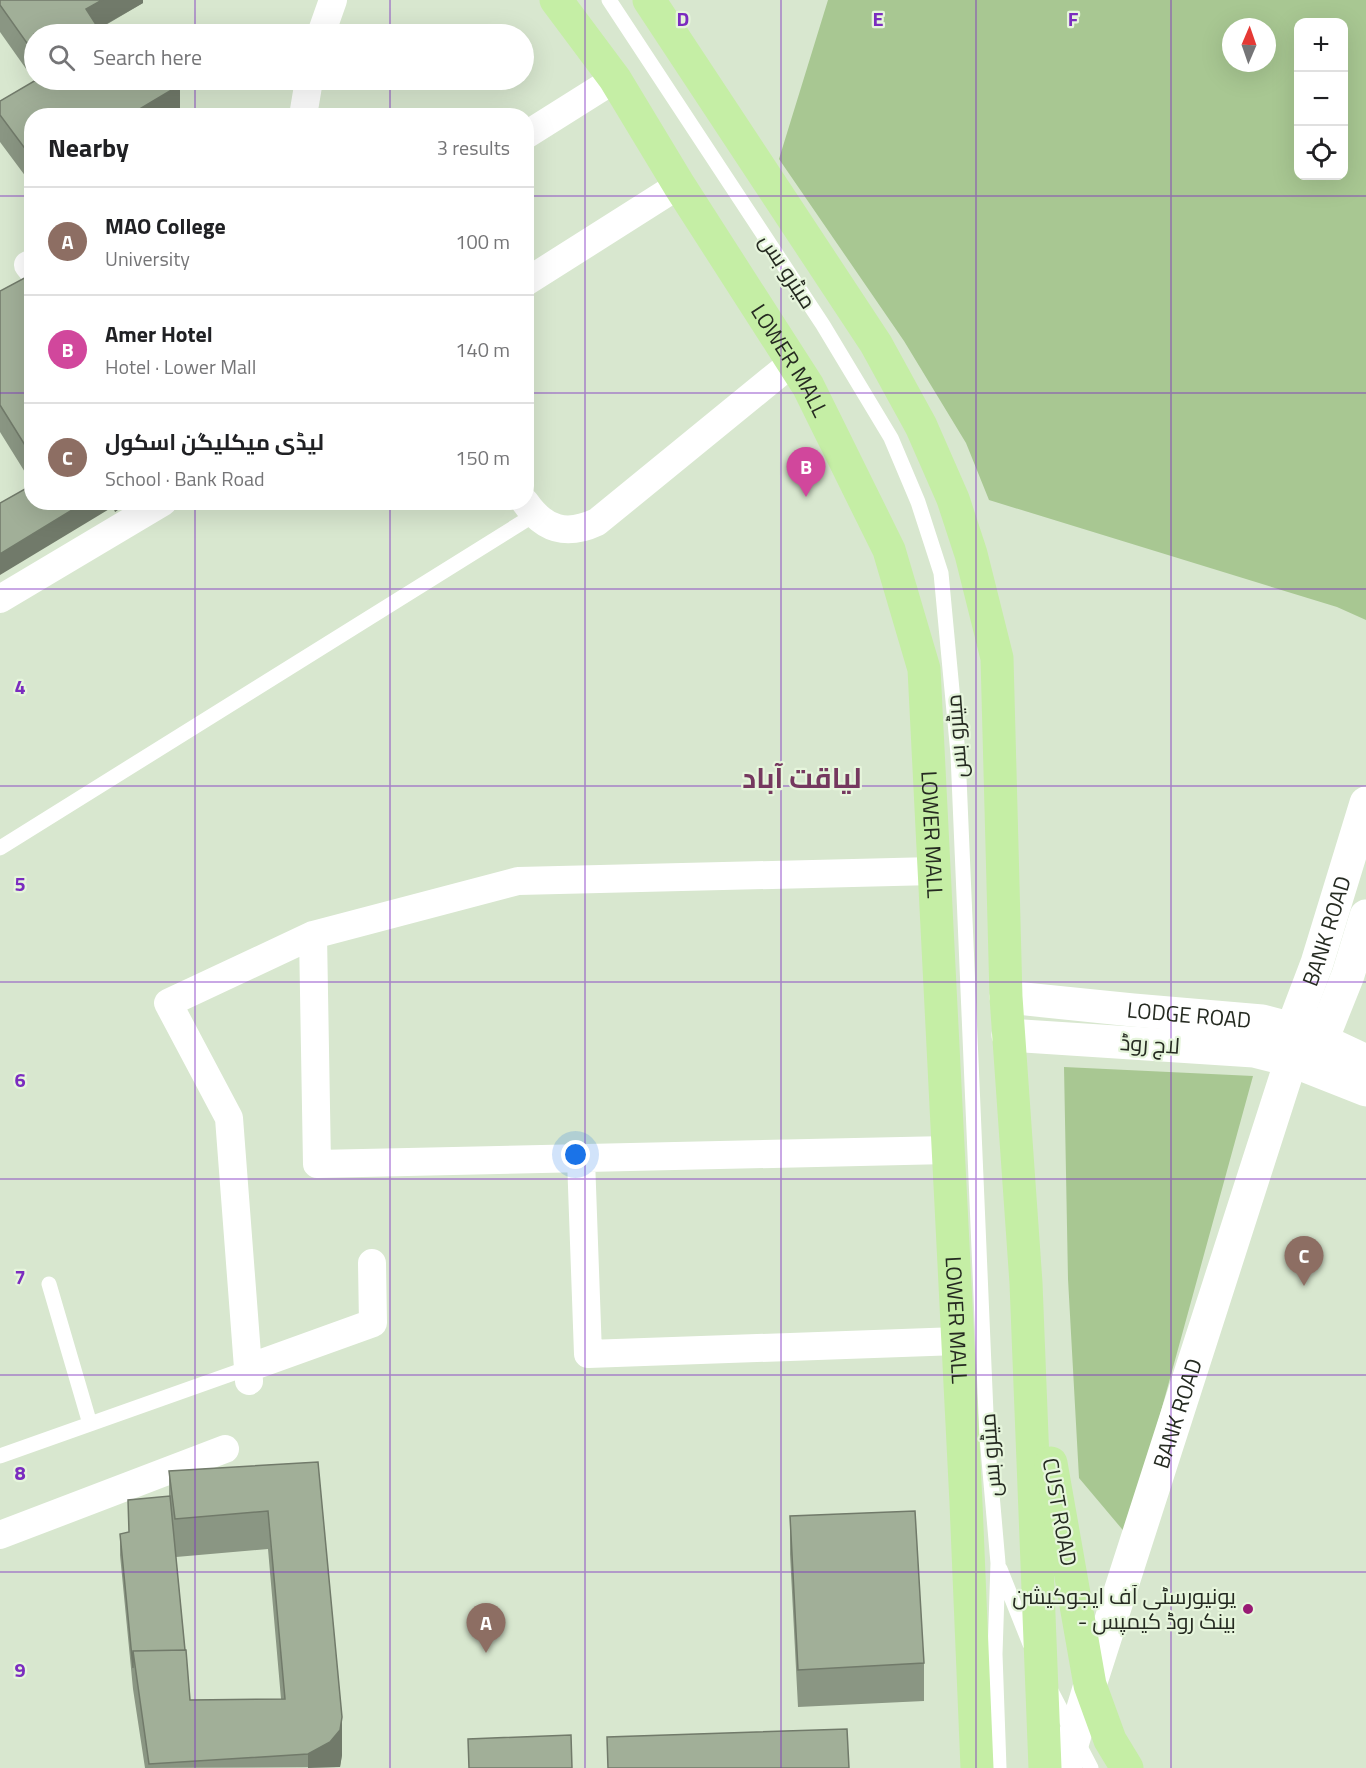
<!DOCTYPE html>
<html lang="en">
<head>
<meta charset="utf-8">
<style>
	:root { --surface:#fff; --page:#f6f6f6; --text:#202124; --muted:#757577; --line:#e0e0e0; --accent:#981b74 }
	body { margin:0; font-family:"Titillium Web",Cairo,sans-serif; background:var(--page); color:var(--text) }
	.controls { position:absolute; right:18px; top:18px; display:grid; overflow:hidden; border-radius:12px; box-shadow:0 6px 24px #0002 }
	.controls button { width:54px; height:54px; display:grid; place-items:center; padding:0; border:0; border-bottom:2px solid var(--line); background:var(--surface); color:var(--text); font:30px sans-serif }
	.compass { position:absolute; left:1222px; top:18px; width:54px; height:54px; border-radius:50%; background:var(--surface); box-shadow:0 6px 24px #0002; rotate:2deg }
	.you { position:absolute; left:576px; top:1155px; width:21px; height:21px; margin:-15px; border:4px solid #fff; border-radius:50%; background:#1a73e8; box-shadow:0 0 0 9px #1a73e833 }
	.badge { display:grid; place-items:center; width:39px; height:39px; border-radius:50%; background:var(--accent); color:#fff; font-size:20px; font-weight:700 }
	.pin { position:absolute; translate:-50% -50px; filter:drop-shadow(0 2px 3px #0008) }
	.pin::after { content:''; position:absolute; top:32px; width:21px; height:18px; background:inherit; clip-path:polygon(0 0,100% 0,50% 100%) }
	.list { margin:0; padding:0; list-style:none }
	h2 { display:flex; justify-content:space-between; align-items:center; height:78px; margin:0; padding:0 24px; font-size:26px }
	h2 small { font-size:20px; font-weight:400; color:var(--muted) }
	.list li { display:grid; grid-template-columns:39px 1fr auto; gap:18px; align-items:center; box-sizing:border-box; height:108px; padding:0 24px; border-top:2px solid var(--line) }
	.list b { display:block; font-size:22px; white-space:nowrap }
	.list p { margin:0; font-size:20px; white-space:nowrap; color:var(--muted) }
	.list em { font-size:20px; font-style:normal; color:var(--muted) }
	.icon { flex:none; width:33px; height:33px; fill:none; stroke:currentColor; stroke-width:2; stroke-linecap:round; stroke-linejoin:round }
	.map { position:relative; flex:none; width:1366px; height:1768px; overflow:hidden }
	.search { position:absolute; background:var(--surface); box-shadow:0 6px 24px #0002; left:24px; top:24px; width:510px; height:66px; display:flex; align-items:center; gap:15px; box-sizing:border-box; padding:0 21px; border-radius:33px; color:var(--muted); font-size:22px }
	.panel { position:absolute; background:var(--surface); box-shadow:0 6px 24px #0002; left:24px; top:108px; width:510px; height:402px; border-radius:24px }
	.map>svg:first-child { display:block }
	.green { fill:#a8c792; fill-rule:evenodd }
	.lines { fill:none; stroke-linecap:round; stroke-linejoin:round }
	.lane { stroke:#fff; stroke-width:15 }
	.street { stroke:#fff; stroke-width:28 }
	.secondary { stroke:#fff; stroke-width:33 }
	.primary { stroke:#c5eea5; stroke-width:33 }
	.wall { fill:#8a9683; fill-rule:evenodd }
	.shaded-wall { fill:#717a6a }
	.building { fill:#a1af98; stroke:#717a6a; stroke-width:1.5 }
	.grid { fill:none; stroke:#7b2cbf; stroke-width:1.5; stroke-opacity:0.55 }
	.poi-dot { fill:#981b74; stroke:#e6f5dc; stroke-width:2 }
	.labels { text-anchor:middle; stroke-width:4.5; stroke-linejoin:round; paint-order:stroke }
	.street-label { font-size:22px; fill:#252a21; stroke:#e6f5dc }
	.poi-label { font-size:22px; fill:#252a21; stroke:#e6f5dc; text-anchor:end }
	.district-label { font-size:28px; font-weight:bold; fill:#75385f; stroke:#e6f5dc }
	.grid-label { font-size:20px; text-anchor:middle; font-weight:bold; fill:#7b2cbf; stroke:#e6f5dc; stroke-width:4.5; stroke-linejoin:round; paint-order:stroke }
</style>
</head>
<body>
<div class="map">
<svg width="1366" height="1768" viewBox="0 0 1366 1768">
	<rect width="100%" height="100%" fill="#d8e7cf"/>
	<!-- green -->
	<path class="green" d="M828,0H1366V620L1337,607L989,500L966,443L904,341L779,159ZM1298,22H1344V176H1298ZM1231,27H1267V63H1231Z
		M1064,1067L1253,1076L1127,1535L1079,1478L1068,1279Z"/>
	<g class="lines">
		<!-- lane -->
		<path class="lane" d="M609,0L823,325L891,438L918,502L941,573L958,754L987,1437L998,1563L995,1654L999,1768
			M0,848L534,515
			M49,1284L90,1424
			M0,1456L248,1368
			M1000,1569L1030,1644
			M1051,1691L1091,1768"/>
		<!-- street -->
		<path class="street" d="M321,34L333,0
			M303,116L309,80
			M526,135L615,79
			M28,265L32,270
			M526,282L679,185
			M525,502C545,531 567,536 597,522L793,362
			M0,599L163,502
			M313,935L317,1164L948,1150
			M581,1159L588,1354L958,1341
			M248,1368L373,1323L372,1263
			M249,1381L229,1118L168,1003L313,935L518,881L934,871
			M0,1535L225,1449"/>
		<!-- secondary -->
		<g class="secondary">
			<path id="s1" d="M1006,997L1133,1010L1262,1021L1304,1032L1366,1061"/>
			<path d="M1008,1035L1254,1051L1290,1060L1366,1090"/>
			<path d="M1304,1051L1322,1040L1348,975L1366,916"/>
			<path id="s2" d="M1065,1768L1090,1685L1286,1076L1290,1060L1292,1029L1317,963L1366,803"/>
		</g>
		<!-- primary -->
		<g class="primary">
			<path id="s3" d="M556,0L615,79L679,185L808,386L889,550L924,669L966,1503L977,1768"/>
			<path d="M649,0L876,344L921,426L953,499L971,554L997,658L1006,997L1026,1283L1045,1768"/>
			<path d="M1051,1463L1090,1685L1110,1740L1127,1768"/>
		</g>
	</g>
	<!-- wall -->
	<path class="wall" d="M0,0H143V3L99,29L34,34L29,73L0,32Z
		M0,101L180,112L174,116H32V185L0,142Z
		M32,274V475L28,477L0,432V291Z
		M32,502H129L115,512L111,505V508Z
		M318,1462L342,1755L340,1767L145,1768L133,1689L120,1555V1534L129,1533L169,1497V1471ZM268,1549L281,1699L190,1700L176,1557Z
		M790,1516L924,1663V1701L798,1707L790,1554Z"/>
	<!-- shaded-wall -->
	<path class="shaded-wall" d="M102,0H143V3L89,34L86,9Z
		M34,42V69L29,73V46Z
		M180,85V112L174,116H128Z
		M32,448V475L28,477V450Z
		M85,502H111V508L0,575V554Z
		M115,502H129L115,512Z
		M342,1717V1755L340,1767L308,1768V1754Z"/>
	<!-- building -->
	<path class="building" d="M0,0H102L86,9L102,34H34V42L29,46L0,5Z
		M36,80H176L180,85L128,116H32V158L0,115V101Z
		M32,274V448L28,450L0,405V291Z
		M32,485V502H85L0,554V503Z
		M318,1462L342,1717L340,1730L330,1742L308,1754L149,1764L133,1651L186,1650L190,1700L285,1699L268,1511L175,1519L169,1471Z
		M170,1496L185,1650L133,1651V1668L120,1534L129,1532L128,1500Z
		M915,1511L924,1663L798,1670L790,1516Z
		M847,1729L849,1768H608L607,1737Z
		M571,1735L572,1768H469L468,1739Z"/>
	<!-- grid -->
	<path class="grid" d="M195,0V34M390,0V34M585,0V1768M781,0V1768M976,0V1768M1171,0V1768M195,80V116M390,80V116M0,196H32M526,196H1366M0,393H32M526,393H1366M195,502V1768M390,502V1768M0,589H1366M0,786H1366M0,982H1366M0,1179H1366M0,1375H1366M0,1572H1366"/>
	<!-- markers -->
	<circle class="poi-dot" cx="1248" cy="1609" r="6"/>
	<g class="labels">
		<!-- street labels -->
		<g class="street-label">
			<text transform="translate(788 271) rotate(57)" y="8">میٹرو بس</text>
			<text dy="8" stroke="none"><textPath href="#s3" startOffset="430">LOWER MALL</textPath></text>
			<text transform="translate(956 736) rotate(-94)" y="8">میٹرو بس</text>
			<text dy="8" stroke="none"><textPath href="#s3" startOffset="934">LOWER MALL</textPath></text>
			<text dy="8" stroke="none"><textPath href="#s2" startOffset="878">BANK ROAD</textPath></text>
			<text dy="8" stroke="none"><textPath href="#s1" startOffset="184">LODGE ROAD</textPath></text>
			<text transform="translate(1150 1044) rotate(4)" y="8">لاج روڈ</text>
			<text dy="8" stroke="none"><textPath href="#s3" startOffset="1420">LOWER MALL</textPath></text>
			<text dy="8" stroke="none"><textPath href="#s2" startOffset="372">BANK ROAD</textPath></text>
			<text transform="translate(990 1455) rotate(-94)" y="8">میٹرو بس</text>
			<text transform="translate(1060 1512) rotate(80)" y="8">CUST ROAD</text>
		</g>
		<!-- poi labels -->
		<g class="poi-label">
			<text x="1236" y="1604">یونیورسٹی آف ایجوکیشن<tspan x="1236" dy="25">- بینک روڈ کیمپس</tspan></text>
		</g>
		<!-- district labels -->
		<g class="district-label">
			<text x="802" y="788">لیاقت آباد</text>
		</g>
	</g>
	<g class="grid-label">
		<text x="683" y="26">D</text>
		<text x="878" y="26">E</text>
		<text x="1073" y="26">F</text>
		<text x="20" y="694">4</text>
		<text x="20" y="891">5</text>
		<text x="20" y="1087">6</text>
		<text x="20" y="1284">7</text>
		<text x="20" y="1480">8</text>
		<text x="20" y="1677">9</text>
	</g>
</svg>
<div class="controls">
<button>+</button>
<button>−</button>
<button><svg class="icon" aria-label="locate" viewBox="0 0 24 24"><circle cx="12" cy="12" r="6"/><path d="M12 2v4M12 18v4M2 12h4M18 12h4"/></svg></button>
</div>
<svg class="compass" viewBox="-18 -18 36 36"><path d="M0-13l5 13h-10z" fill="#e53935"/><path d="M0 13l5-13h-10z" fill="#757577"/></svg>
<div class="you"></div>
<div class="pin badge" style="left:486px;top:1653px;background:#8d6e63">A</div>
<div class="pin badge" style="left:806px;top:497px;background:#d1479c">B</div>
<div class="pin badge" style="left:1304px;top:1286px;background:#8d6e63">C</div>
<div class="search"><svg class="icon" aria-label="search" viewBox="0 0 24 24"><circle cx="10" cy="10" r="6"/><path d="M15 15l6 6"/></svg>Search here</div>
<section class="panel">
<h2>Nearby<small>3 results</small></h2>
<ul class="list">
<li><span class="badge" style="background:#8d6e63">A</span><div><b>MAO College</b><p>University</p></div><em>100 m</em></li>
<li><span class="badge" style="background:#d1479c">B</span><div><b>Amer Hotel</b><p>Hotel · Lower Mall</p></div><em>140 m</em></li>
<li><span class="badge" style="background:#8d6e63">C</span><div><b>لیڈی میکلیگن اسکول</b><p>School · Bank Road</p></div><em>150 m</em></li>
</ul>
</section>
</div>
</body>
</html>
